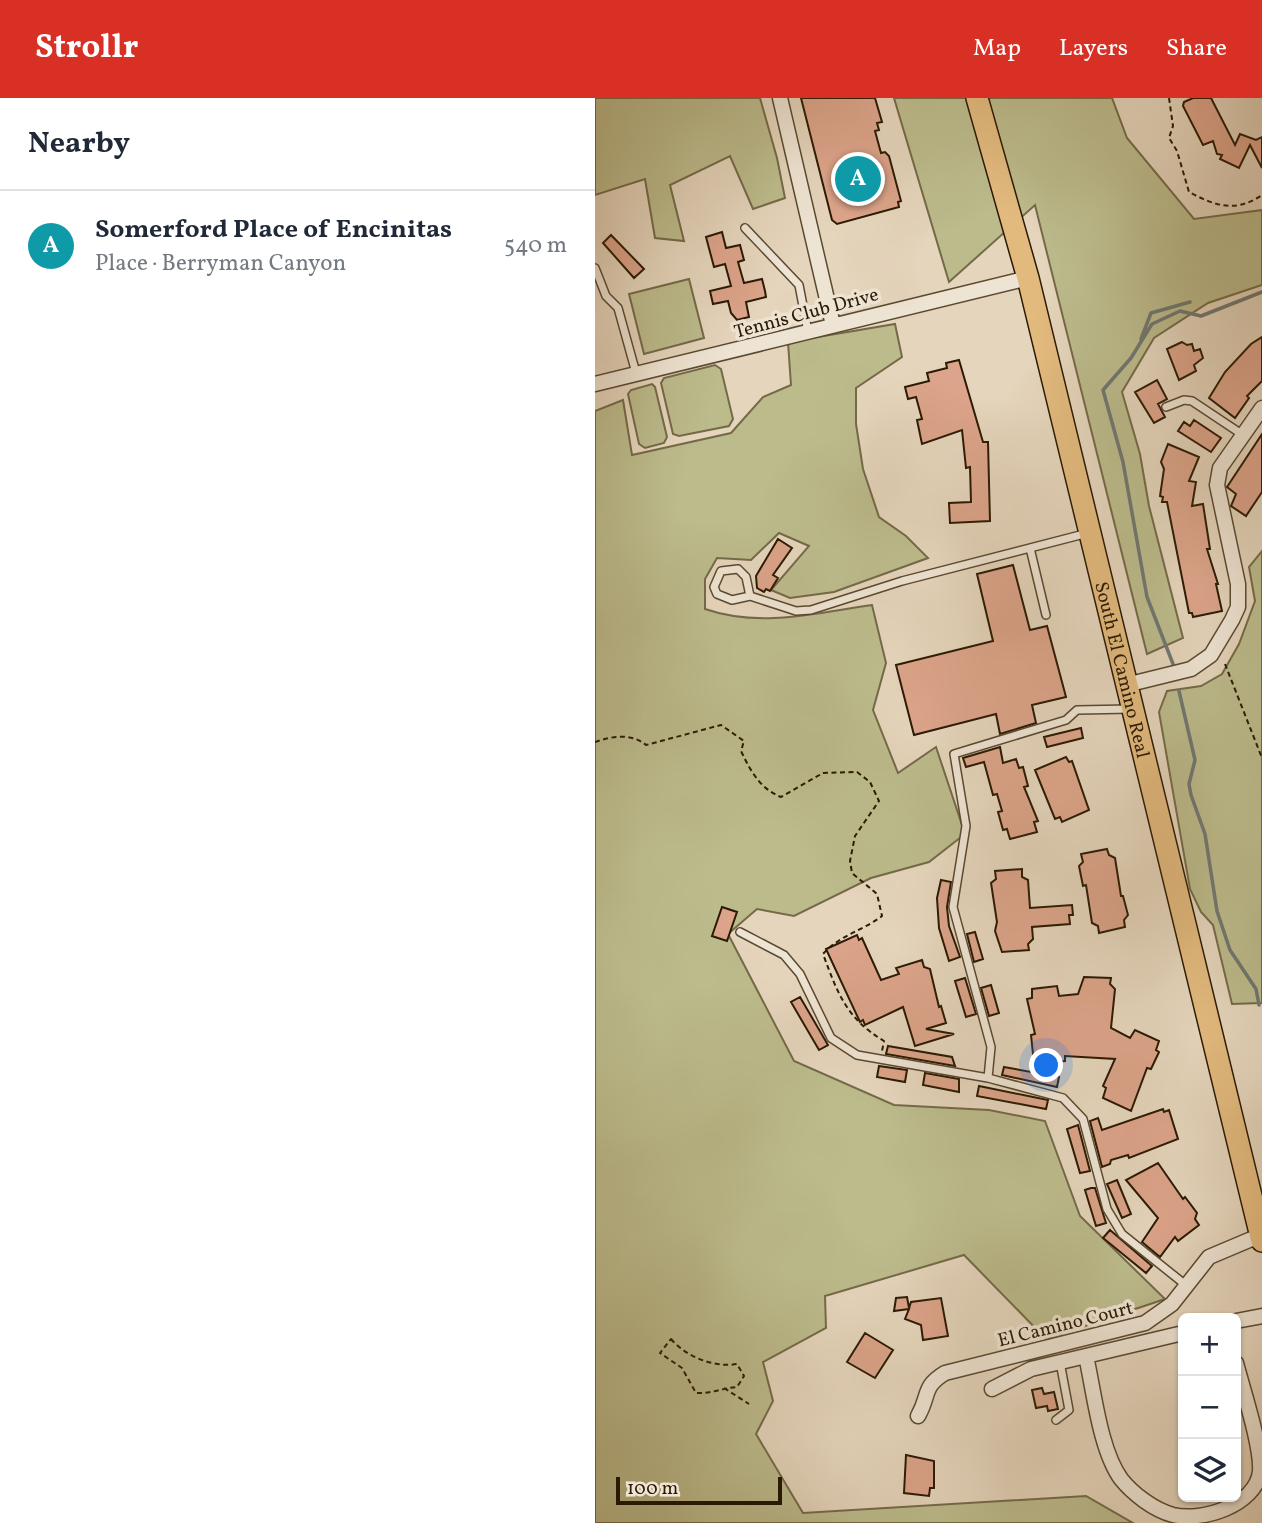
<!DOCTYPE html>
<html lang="en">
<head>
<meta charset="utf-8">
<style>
	:root { --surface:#fff; --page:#f2f2f3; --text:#1f2937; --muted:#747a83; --line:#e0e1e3; --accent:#d93025 }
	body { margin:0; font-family:Vollkorn,serif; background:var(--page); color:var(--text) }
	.controls { position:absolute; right:21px; bottom:21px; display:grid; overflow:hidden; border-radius:10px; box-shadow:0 2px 5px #0004 }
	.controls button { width:63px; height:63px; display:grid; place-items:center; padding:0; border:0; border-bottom:2px solid var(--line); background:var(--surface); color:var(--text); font:35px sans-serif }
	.scale { position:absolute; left:21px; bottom:18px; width:166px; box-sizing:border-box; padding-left:7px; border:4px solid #2b1a03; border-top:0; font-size:19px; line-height:24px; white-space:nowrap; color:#2b1a03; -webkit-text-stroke:5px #eee4d3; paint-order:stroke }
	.you { position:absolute; left:452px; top:968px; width:24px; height:24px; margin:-18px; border:5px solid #fff; border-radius:50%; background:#1a73e8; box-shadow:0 0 0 10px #1a73e833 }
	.badge { display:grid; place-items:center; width:46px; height:46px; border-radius:50%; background:var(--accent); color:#fff; font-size:23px; font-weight:700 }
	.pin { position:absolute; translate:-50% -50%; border:4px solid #fff; box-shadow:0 2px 7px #0006 }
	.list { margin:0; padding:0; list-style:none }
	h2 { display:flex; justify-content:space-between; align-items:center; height:91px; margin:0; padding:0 28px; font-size:30px }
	h2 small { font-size:23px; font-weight:400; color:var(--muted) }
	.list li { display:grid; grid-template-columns:46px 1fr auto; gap:21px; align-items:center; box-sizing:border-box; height:112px; padding:0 28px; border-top:2px solid var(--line) }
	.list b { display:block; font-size:26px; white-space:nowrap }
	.list p { margin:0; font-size:23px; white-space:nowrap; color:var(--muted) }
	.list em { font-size:23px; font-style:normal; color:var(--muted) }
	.icon { flex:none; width:38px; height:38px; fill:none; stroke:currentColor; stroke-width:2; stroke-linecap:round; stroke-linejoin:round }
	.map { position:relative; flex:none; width:667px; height:1425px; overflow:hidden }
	header { display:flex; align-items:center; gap:42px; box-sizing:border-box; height:98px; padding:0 35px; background:var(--accent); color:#fff }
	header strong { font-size:33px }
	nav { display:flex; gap:38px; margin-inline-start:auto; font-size:24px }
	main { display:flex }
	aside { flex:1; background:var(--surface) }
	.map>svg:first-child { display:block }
	.green { fill:#bcbb8c; stroke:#746a48; stroke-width:2 }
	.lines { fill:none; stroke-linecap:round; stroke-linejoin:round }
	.stream { stroke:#6f7772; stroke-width:3.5 }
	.building { fill:#dca48a; stroke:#2b1a03; stroke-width:2 }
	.service-casing { stroke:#5a4931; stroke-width:10 }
	.minor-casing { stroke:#5a4931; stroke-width:17 }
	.primary-casing { stroke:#2b1a03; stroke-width:24 }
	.path { stroke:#2b1a03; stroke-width:2; stroke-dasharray:5 3.5; stroke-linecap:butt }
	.service { stroke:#eee4d3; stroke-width:7 }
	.minor { stroke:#eee4d3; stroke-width:14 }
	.primary { stroke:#e2ba7e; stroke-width:21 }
	.labels { text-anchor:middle; stroke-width:7; stroke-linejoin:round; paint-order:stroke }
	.street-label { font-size:19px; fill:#2b1a03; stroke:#eee4d3 }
</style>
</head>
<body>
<header>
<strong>Strollr</strong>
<nav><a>Map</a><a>Layers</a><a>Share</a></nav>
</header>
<main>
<aside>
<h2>Nearby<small></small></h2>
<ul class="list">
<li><span class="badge" style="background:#0f9aa8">A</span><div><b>Somerford Place of Encinitas</b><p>Place · Berryman Canyon</p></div><em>540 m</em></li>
</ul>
</aside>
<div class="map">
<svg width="667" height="1425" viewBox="0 0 667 1425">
	<rect width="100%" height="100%" fill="#e5d5bc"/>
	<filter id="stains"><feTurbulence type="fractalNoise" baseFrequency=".00286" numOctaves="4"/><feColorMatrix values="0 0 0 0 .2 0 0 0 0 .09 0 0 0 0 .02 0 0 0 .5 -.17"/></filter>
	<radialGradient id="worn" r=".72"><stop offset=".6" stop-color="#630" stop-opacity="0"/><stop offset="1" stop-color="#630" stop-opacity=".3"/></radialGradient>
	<!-- green -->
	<path class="green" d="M0,0H165L182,60L190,100L158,111L135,58L75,87L89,143L60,140L50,81L0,97Z
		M299,0H517L532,40L599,121L667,112V187L613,205L559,240L527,294L545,356L554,408L588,540L552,556L440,107L354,184Z
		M94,181L109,240L49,256L34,196Z
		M300,226L307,259L261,290V326L268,371L284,419L311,438L333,460L239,494L195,500L176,492L214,448L184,435L156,462L122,460L110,481V511C165,530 221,515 277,507L291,565L278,612L303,675L341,649L370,736L334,764L276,780L199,818L162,811L133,836L199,963L299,1007L394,1012L450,1023L485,1118L570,1201L451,1241L369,1157L230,1198L231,1230L168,1264L178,1303L161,1336L208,1415L491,1398L538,1425H0V313L28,302L37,357L136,335L168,299L196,287L193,244Z
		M120,267L126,271L138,321L134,328L84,338L78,336L66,285L69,280Z
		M57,286L60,289L72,339L69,345L50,350L44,346L33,296L36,292Z
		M667,453V905L637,906L618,827L606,814L595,791L564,614L572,593L606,588L627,576L644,546L660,503L654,469Z"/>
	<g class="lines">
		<!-- stream -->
		<path class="stream" d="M546,241L556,215L595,204
			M578,566L552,499L528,364L508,292L536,260L557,226L585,213L606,218L667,194
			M584,593L600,662L594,686L596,697L610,736L622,813L635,852L661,891L664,907"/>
	</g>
	<!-- building -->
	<path class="building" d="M206,0H280L287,24L282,25L284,32L280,33L286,55L290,54L294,58L306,103L303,104L304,109L242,126L237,122Z
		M598,0H616L640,47L645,36L661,42L667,39V70L655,47L644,70L625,61L627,57L622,56L618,43L608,47L588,8L589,4Z
		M127,134L131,150L145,147L149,162L143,164L149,185L167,181L170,193L171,199L151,204L154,219L142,222L136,215L133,203L118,206L115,193L136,188L130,166L119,169L111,139Z
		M16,137L49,171L39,180L8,145Z
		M667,239V283L652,298L654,300L640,320L614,300L630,274L656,246Z
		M587,244L592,247L597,246L599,253L605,251L608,260L599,267L601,273L584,282L572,251Z
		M364,262L388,344H393L395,423L355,425L354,405L376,404L375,369L371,370L367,332L327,346L322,322L327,321L321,299L313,301L310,289L334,283L332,275L352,270L351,265Z
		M562,282L572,301L563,306L570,319L559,325L540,294Z
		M599,322L626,340L616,354L583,333L589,324L595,328Z
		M667,336V394L651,418L636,408L641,396L632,389Z
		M573,346L604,359L594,383L601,384L597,408L608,406L615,451H612L623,486H621L627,513L598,519L597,515H594L572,404H567L568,399L565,398L569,371L566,364Z
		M183,441L197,450L178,477L183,480L175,493L171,491L169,494L162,490L161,478Z
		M418,467L435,532L452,528L471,599L437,607L441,625L405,636L401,616L319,637L301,567L398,543L382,476Z
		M486,630L488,640L452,649L449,639Z
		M405,649L408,665L421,661L424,670L428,669L433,688L429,689L443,723L439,724L442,734L415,741L412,731L408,732L403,714L407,713L402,696L398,697L389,664L371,669L368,660Z
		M471,659L474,664L477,663L494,712L467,724L465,719L460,721L440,672Z
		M512,751L514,757L520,760L526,798H528L533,817L529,822L530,829L504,835L503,828L497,825L491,787L488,788L484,768L488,764L486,756Z
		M427,771V779L433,782L435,810L477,807L478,817H474L475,826L437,829L438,841L433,846L434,852L407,854L400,833L402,824L396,785L401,781L400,773Z
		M346,782L356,784L352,809L354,828L365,859L354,863L344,830L342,800Z
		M127,809L142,814L132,843L117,838Z
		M380,834L388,861L379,864L372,836Z
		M262,837L264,842L267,840L286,882L304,876L301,870L327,862L329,869L335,871L344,909L346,908L351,925L331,931L359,936L320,948L308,909L270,927L268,922L265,924L231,851Z
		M489,879L516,880L515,886L520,891L516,930L535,940L540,932L564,943L561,952L564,954L556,971L552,970L536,1013L508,1000L511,990L508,988L520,961L470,958V963L443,966L442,956H438L436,937L440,936L432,901L437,900V891L462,888L464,898L483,896Z
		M370,880L381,916L371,919L360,883Z
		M396,887L404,915L394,918L386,890Z
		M205,899L233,947L224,952L196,904Z
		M293,948L357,959L360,968L291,956Z
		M284,968L312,972L310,984L282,979Z
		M409,969L464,979L462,989L407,977Z
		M330,975L364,981V994L328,987Z
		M384,988L453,1002L451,1011L382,998Z
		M568,1011L569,1014L574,1012L583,1041L534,1060L533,1057L516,1062L515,1066L507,1069L495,1023L503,1020L507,1032Z
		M483,1027L495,1073L485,1075L472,1031Z
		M563,1065L588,1101L590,1099L602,1115L600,1121L604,1127L583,1143L580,1139L565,1159L547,1144L563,1120L531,1082Z
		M522,1082L536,1116L527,1120L512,1086Z
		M496,1090H500L511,1125L501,1128L490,1092Z
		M515,1132L557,1168L551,1175L508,1140Z
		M312,1199L314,1210L316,1204L346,1200L353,1238L328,1242L326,1227L310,1221L314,1211L299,1213L301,1200Z
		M270,1235L298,1252L280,1280L252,1264Z
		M447,1290L449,1296L459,1294L463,1311L453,1313L452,1308L441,1310L437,1292Z
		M311,1357L339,1363V1390H335L334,1398L309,1395Z"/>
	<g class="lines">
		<defs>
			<path id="service" d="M150,130L204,187L213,234
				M0,170L11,198L23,210L41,275
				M571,309L589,302L597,303L648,337
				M435,450L451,517
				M155,498L151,479L143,471L126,473L119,489L122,496L137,502L155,498L201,513L216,512L307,483L493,435
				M536,611L482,612L471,622L359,656L371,728L358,809L396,949L393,980L468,1000L488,1021L512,1111L527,1136L592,1188
				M145,834L189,857L205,876L236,940L262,957L393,980
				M461,1322L474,1312L465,1264"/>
			<path id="minor" d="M185,0L238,227
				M0,286L433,180
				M531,587L596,571L616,557L637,522L643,509V486L622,387L625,370L667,310
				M641,1223L667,1218
				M491,1258C499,1294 505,1352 526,1381C538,1396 559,1412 578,1417C608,1424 660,1407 665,1374C667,1349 648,1292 641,1265
				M397,1291L436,1271L588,1235
				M323,1318C335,1297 327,1289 350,1275L550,1225L577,1206L614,1159L666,1137"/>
			<g id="primary">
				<path id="s1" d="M382,0L433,180L667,1143"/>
			</g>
		</defs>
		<!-- service casing -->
		<use href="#service" class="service-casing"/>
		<!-- minor casing -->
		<use href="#minor" class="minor-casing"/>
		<!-- primary casing -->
		<use href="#primary" class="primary-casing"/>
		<!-- path -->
		<path class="path" d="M574,0L578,28L574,40L582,53L594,94C620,108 641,115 667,97
			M630,566L667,660
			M0,644C17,638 37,635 51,647L126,627L149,643L146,653C155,672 165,691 186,699L228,675L262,674L275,684L284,703L260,738L255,763L257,775L282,796L287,818C267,833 245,837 228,856C243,896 251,920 289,943L287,953
			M76,1241C91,1259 120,1270 142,1266L149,1278L142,1289C127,1290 116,1296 101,1295L87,1270L65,1255Z
			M129,1290L154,1306"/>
		<!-- service -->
		<use href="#service" class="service"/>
		<!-- minor -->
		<use href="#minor" class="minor"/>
		<!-- primary -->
		<use href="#primary" class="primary"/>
	</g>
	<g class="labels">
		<!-- street labels -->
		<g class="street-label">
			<text transform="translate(211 214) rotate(-15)" y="7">Tennis Club Drive</text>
			<text dy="7" stroke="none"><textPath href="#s1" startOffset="590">South El Camino Real</textPath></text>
			<text transform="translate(470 1225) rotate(-14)" y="7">El Camino Court</text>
		</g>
	</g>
	<rect width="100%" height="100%" filter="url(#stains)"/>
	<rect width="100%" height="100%" fill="url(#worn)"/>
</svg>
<div class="controls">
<button>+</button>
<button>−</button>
<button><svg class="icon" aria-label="layers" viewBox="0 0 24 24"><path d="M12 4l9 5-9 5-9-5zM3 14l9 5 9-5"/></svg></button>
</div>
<div class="scale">100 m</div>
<div class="you"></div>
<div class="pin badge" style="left:263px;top:81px;background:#0f9aa8">A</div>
</div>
</main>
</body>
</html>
